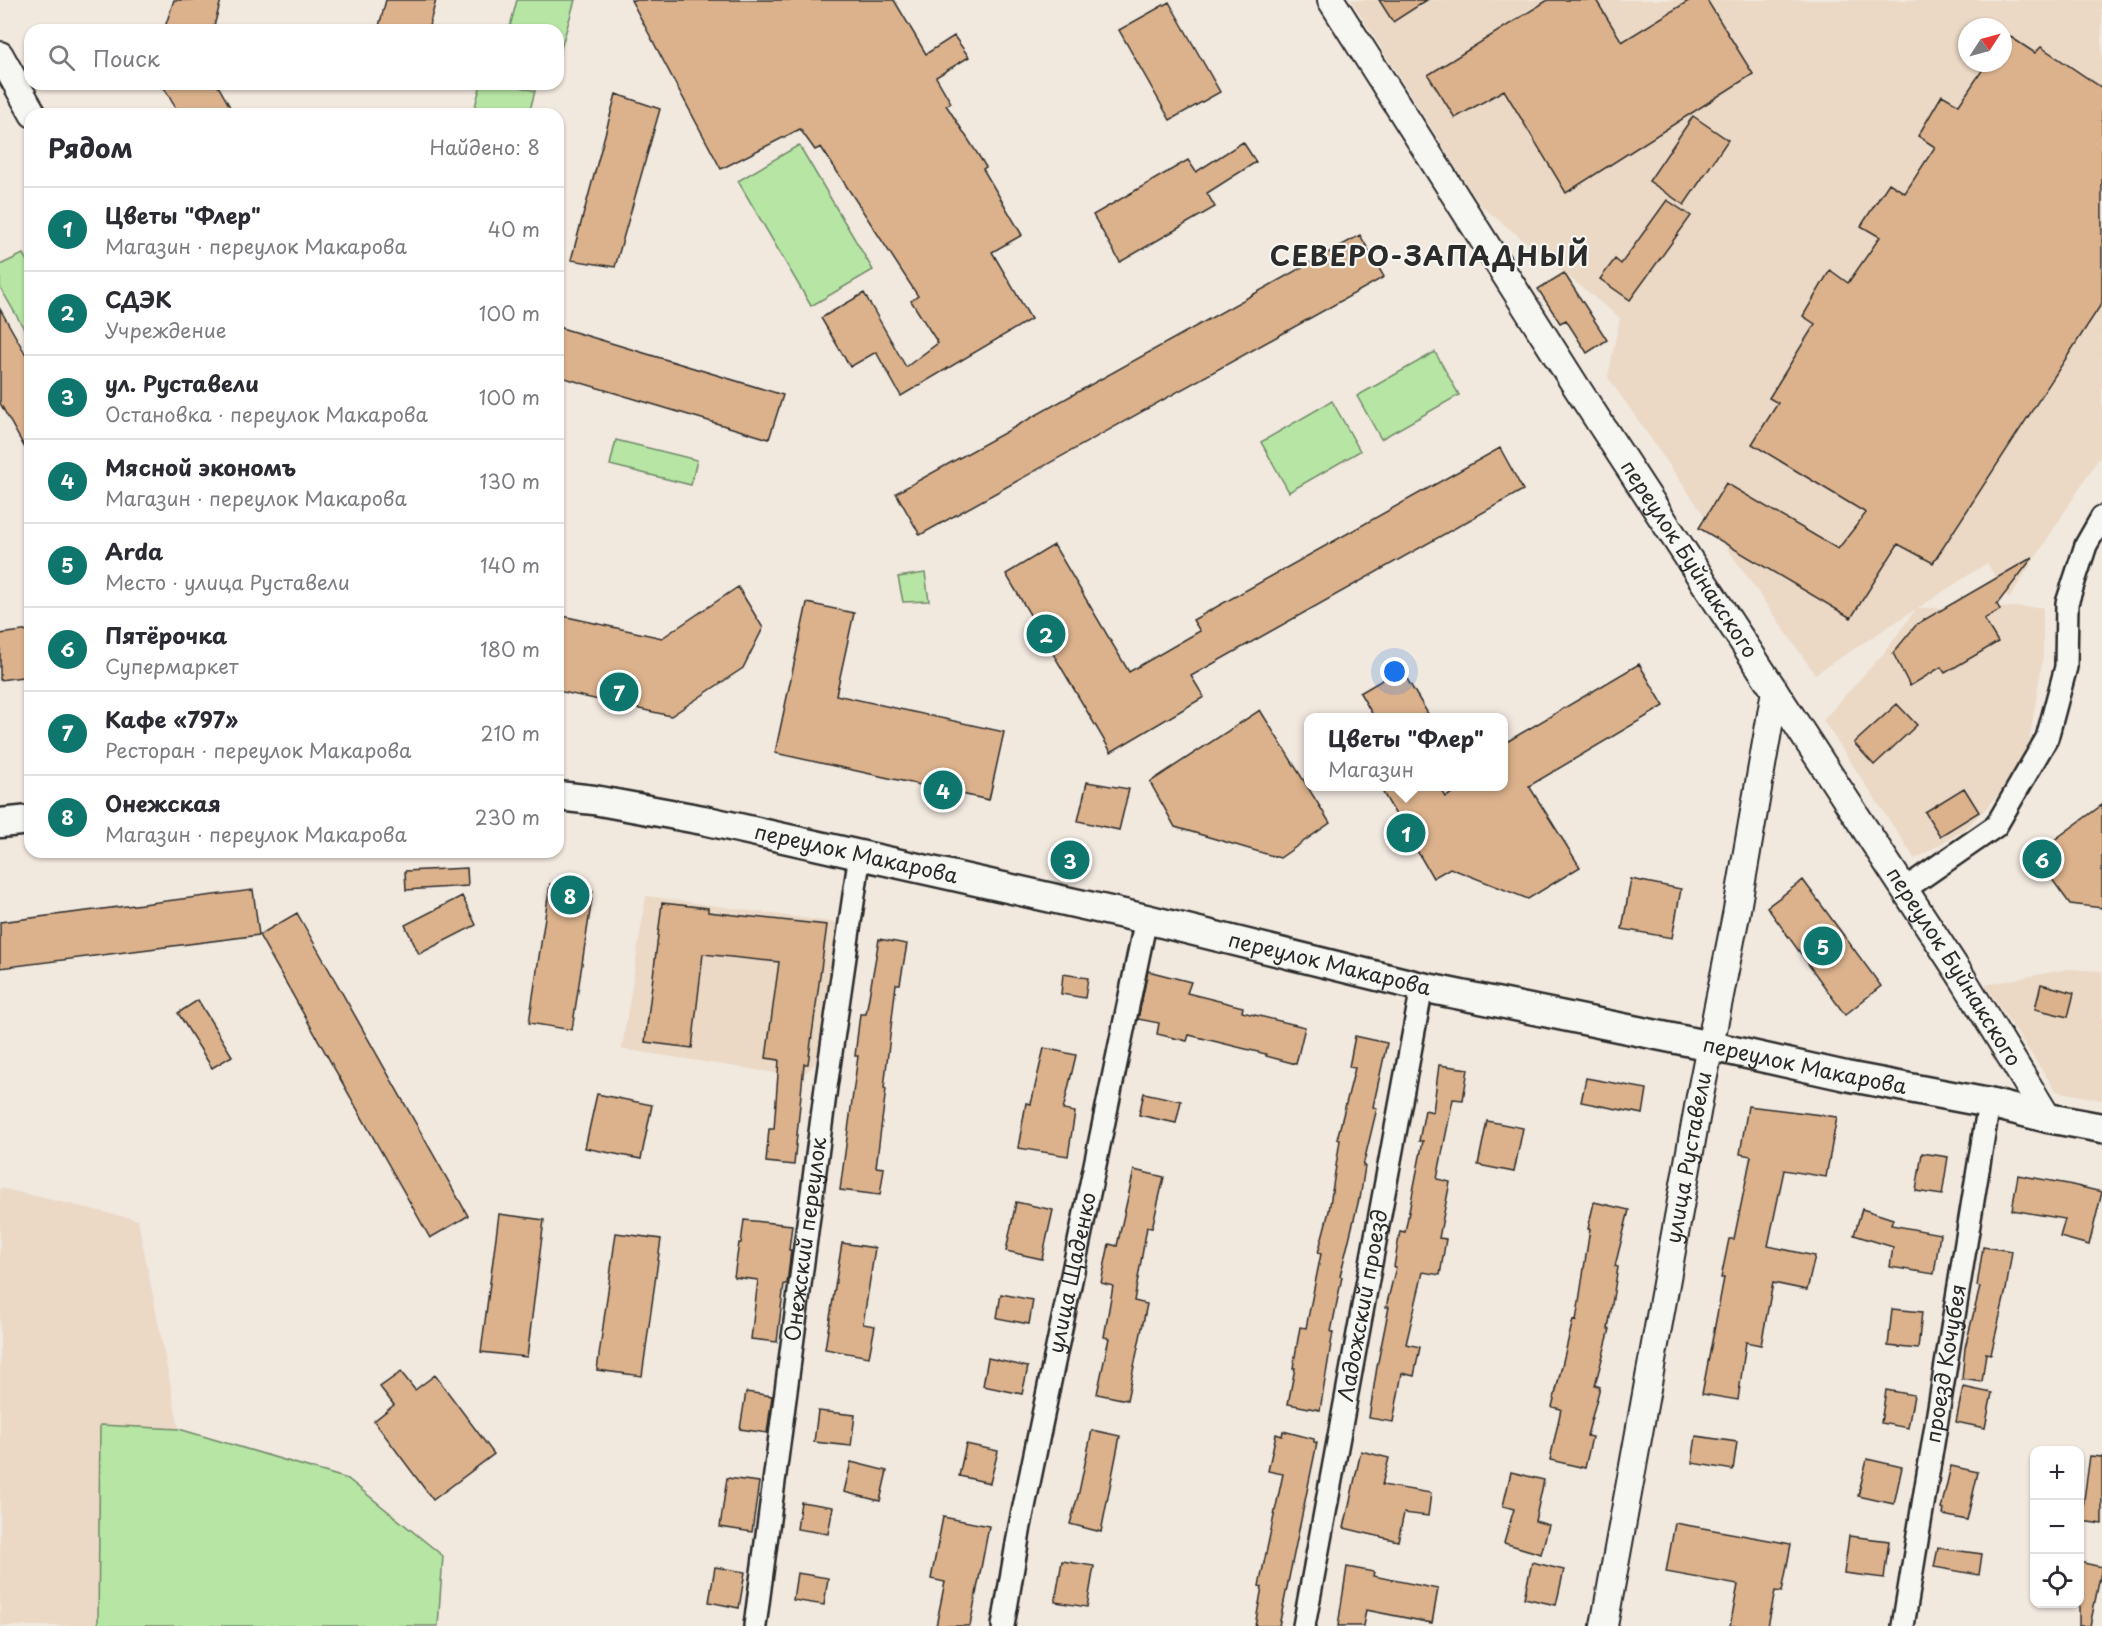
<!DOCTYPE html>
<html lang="ru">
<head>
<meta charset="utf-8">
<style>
	:root { --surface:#fff; --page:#f2f2f3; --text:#2b2b33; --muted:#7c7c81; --line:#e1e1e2; --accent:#0f766e }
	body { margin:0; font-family:"Playpen Sans",sans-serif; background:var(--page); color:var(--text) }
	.controls { position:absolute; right:18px; bottom:18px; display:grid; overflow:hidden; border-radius:12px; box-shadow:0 2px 4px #0004 }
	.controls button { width:54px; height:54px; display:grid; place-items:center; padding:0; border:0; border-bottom:2px solid var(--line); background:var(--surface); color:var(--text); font:30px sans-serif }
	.compass { position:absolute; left:1958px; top:18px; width:54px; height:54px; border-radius:50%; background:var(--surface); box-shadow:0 2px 4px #0004; rotate:54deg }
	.you { position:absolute; left:1395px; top:672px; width:21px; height:21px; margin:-15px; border:4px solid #fff; border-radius:50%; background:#1a73e8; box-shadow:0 0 0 9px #1a73e833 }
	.badge { display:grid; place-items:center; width:39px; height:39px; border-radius:50%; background:var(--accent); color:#fff; font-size:20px; font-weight:700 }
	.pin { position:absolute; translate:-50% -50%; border:3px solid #fff; box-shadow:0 2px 6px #0006 }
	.popup { position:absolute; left:1304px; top:713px; width:204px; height:78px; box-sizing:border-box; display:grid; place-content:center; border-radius:12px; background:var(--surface); filter:drop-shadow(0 2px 4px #0005); font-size:20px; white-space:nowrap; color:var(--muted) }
	.popup b { font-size:22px; color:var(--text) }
	.popup::after { content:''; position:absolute; left:50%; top:100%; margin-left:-12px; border:12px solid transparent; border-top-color:var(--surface) }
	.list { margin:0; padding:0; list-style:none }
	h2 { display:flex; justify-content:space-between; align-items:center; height:78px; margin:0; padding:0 24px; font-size:26px }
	h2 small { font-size:20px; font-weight:400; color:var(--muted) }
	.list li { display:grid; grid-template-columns:39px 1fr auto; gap:18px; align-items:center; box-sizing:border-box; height:84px; padding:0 24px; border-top:2px solid var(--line) }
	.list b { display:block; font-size:22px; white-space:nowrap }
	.list p { margin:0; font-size:20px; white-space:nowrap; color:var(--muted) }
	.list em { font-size:20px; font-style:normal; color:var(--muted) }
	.icon { flex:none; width:33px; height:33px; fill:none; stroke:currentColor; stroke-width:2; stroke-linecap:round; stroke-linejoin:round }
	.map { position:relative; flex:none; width:2102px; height:1626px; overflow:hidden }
	.search { position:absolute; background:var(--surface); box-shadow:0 2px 4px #0004; left:24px; top:24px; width:540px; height:66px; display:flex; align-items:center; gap:15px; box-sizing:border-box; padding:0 21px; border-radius:18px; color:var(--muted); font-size:22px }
	.panel { position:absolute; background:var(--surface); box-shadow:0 2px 4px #0004; left:24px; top:108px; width:540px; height:750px; border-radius:18px }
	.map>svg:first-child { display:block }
	.built { fill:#ebd8c5; fill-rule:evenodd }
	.green { fill:#b6e5a4; stroke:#708868; stroke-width:1.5 }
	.building { fill:#dcb28c; stroke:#2b2b2b; stroke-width:1.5 }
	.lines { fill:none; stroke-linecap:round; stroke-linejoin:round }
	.minor-casing { stroke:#2b2b2b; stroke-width:26 }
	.tertiary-casing { stroke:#2b2b2b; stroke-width:30 }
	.secondary-casing { stroke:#2b2b2b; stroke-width:33 }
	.minor { stroke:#f6f6f2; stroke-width:21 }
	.tertiary { stroke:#f6f6f2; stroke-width:26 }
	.secondary { stroke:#f6f6f2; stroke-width:28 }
	.labels { text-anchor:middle; stroke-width:4.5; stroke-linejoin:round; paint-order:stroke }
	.street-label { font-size:21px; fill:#2b2b2b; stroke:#f6f6f2 }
	.district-label { font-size:27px; font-weight:bold; letter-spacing:1.5px; fill:#2b2b2b; stroke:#f6f6f2 }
</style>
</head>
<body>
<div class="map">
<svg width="2102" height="1626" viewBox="0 0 2102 1626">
	<rect width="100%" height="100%" fill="#f1e8de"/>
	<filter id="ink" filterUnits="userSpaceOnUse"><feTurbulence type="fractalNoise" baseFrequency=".0167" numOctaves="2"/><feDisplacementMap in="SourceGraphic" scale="12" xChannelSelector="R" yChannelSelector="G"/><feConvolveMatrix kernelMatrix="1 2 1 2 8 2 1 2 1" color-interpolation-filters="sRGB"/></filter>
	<g filter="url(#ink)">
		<!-- built -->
		<path class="built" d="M1351,0H2102V453L2009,599L1987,563L1918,608L2043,607V657L2029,742L2002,792L1964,830L1915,859L1823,720L1884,653L1916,609L1815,674L1608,377L1620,318L1479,204ZM1967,27H2003V63H1967Z
			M646,896L837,923L818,1061L801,1077L622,1049Z
			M2068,969L2102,971V1100L2056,1091L1985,985Z
			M0,1188L138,1220L179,1429L100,1425L98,1626H0Z"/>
		<!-- green -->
		<path class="green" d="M517,0H575L558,59V30H509Z
			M481,84H511L535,91L529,114H473Z
			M799,145L873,270L811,306L738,181Z
			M23,254L30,266V339L0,287V265Z
			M1435,352L1459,395L1381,439L1357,396Z
			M1332,401L1360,451L1289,492L1261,442Z
			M616,440L697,460L691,485L610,465Z
			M925,573L929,601L903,602L898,577Z
			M100,1425L179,1429L348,1479L443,1556L438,1626H98Z"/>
		<!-- building -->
		<path class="building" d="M174,0H221L213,30H164Z
			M386,0H436L428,30H378Z
			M631,0H894L926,54L954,36L969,57L936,77L951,103L946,105L986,167L983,169L1022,235L992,252L1031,319L901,396L876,352L850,367L821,318L864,293L906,367L938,343L911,301L918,296L821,147L815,150L800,129L721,169Z
			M1379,0H1427L1393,22Z
			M1548,0H1596L1622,42L1690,0H1707L1753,74L1566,193L1504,90L1455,118L1428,75Z
			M1169,2L1220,92L1170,120L1119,30Z
			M2003,32L2035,53L2041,47L2102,88V303L1933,563L1898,544L1851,618L1699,528L1726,483L1838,549L1866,513L1752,444L1778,403L1769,398L1815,324L1803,316L1830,270L1848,283L1880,237L1861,226L1889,183L1905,193L1935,147L1918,136L1942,95L1959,105L1987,63H2003Z
			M162,84H217L234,114H179Z
			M616,94L660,109L615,267L571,260Z
			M1693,116L1728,140L1684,205L1649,181Z
			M1243,142L1256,162L1207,193L1215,207L1120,262L1093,215L1188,160L1196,172Z
			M1667,200L1691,216L1630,300L1600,279L1615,259L1621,264Z
			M1360,235L1384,277L920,535L896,493Z
			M1564,273L1607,340L1587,353L1566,320L1560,323L1538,289Z
			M0,309L30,362V457L0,403Z
			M558,327L783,395L769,439L558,376Z
			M1500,448L1523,490L1191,676L1204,697L1111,752L1006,574L1054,545L1129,672L1200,631L1193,620Z
			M2033,557L1997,604L2000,610L1984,619L1998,642L1945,673L1941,667L1910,686L1893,653L1917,624Z
			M738,587L763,628L743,668L671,716L558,691V615L662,638Z
			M807,603L854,613L836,695L1004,732L989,800L775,753Z
			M30,630V676L0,680V634Z
			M1639,664L1664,706L1529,786L1580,867L1528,899L1450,868L1433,878L1379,786H1439L1446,797L1464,786H1503V744Z
			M1401,669L1430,717H1374L1360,693Z
			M1897,704L1917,725L1874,765L1854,743Z
			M1260,710L1330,823L1280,858L1175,827L1150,782Z
			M1087,782L1129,789L1119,830L1078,821Z
			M1964,788L1979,812L1940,836L1925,812Z
			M2102,805V908L2070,904L2038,860L2042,849Z
			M467,868L468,886L406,890L405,871Z
			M1631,879L1681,889L1672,938L1622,929Z
			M1803,880L1881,986L1845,1015L1767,907Z
			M550,884L593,891L572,1030L529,1023Z
			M253,890L259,935L0,968V922Z
			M462,896L476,925L419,954L405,925Z
			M662,903L708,908V912L827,925L808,1064H804L794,1165L766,1162L769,1129H774L779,1060L766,1058L779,962L703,954L692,1048L645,1042Z
			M297,913L468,1216L430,1238L259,935Z
			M879,939L907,944L900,984H896L884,1088L886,1089L876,1167L884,1168L880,1195L840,1190L858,1056H855L860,1014H866Z
			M1148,971L1191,982L1187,993L1243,1007L1242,1012L1305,1027L1296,1064L1266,1056V1054L1189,1035L1187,1041L1157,1034L1159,1023L1138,1019Z
			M1063,974L1088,978L1085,998L1061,994Z
			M2041,984L2074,993L2068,1017L2035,1009Z
			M198,1000L232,1056L212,1068L178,1013Z
			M1355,1036L1387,1043L1373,1107L1377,1108L1363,1166H1365L1360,1199H1359L1340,1276L1342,1277L1331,1332H1333L1320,1410L1288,1404L1295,1368H1293L1300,1327L1306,1328L1321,1254L1318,1253L1329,1211L1340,1140L1337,1139L1355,1068L1349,1067Z
			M1044,1048L1076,1055L1063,1110L1075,1112L1068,1156L1018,1148L1026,1103L1031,1104Z
			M1439,1065L1468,1069L1463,1100L1453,1099L1437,1179L1450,1182L1439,1238L1446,1239L1440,1275L1423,1272L1406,1344L1420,1347L1414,1376L1402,1373L1393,1422L1369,1418L1377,1367L1389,1307H1386L1396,1267H1394L1400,1231L1405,1232L1423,1141H1419L1425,1110L1433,1112Z
			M1586,1078L1647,1089L1643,1114L1581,1102Z
			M1144,1093L1181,1101L1176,1123L1139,1115Z
			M597,1094L652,1105L641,1159L585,1148Z
			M1748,1106L1837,1117L1826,1177L1784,1170L1768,1246L1815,1256L1807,1290L1773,1283L1761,1345L1746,1342L1738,1400L1702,1394L1724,1278H1721L1729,1239H1734L1751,1156L1740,1154Z
			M1487,1121L1523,1128L1514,1172L1478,1165Z
			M1922,1153L1948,1157L1942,1195L1916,1191Z
			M1134,1170L1164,1177L1152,1228L1147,1227L1134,1301L1147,1304L1127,1400L1097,1394L1109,1338L1104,1337L1113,1286L1101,1283L1109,1244L1117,1246Z
			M2018,1175L2068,1184L2102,1192L2089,1245L2060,1237L2065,1219L2012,1210Z
			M1016,1202L1053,1210L1042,1259L1006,1251Z
			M1594,1202L1629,1210L1615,1266L1618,1267L1608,1329H1610L1595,1385L1600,1387L1587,1436L1592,1437L1585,1468L1550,1460L1561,1409L1552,1407L1573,1320L1576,1321L1590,1229H1588Z
			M1862,1209L1893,1219L1891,1225L1940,1234L1934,1274L1890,1267L1893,1247L1854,1235Z
			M499,1214L544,1220L527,1357L481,1352Z
			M744,1220L792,1225L789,1250H791L787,1284H784L777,1342L751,1339L758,1280L734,1277L739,1243H741Z
			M616,1233L661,1239L642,1376L597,1370Z
			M842,1243L875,1248L863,1324L875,1326L869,1357L825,1349Z
			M1983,1247L2012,1251L2006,1290L1991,1354L1986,1353L1982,1382L1962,1379L1965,1348L1980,1287L1977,1286Z
			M1001,1294L1033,1300L1029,1324L997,1318Z
			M1892,1309L1922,1312L1918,1349L1888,1346Z
			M988,1358L1028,1367L1022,1394L983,1386Z
			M401,1372L415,1390L435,1375L494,1454L433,1500L374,1421L394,1405L380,1387Z
			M1963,1387L1992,1393L1985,1428L1956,1422Z
			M1886,1390L1914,1395L1908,1428L1881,1423Z
			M746,1392L772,1396L767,1433L740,1429Z
			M818,1411L855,1415L851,1446L814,1442Z
			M1092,1430L1120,1436L1101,1532L1070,1524L1079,1492Z
			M1283,1431L1314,1439V1442L1317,1443L1279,1626H1255L1262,1587L1259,1586L1283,1474L1268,1471L1276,1434L1282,1436Z
			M1696,1436L1737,1442L1733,1470L1692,1463Z
			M966,1444L998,1451L990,1483L959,1476Z
			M1361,1451L1389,1458L1382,1485L1431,1493L1428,1516L1404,1513L1398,1541L1344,1528Z
			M2090,1456L2102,1457V1524L2081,1521Z
			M1867,1459L1902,1467L1894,1504L1858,1496Z
			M851,1462L887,1471L880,1501L844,1492Z
			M1951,1466L1978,1472L1967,1520L1943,1515L1944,1510L1941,1509Z
			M1511,1472L1544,1480L1535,1521L1549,1525L1541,1554L1504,1543L1514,1509L1503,1506Z
			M727,1478L759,1482L752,1532L720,1527Z
			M801,1502L833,1507L828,1534L797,1529Z
			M943,1517L989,1526L970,1626H936L945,1582L931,1579Z
			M1675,1523L1791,1544L1782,1592L1775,1591L1768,1626H1730L1738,1585L1666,1572Z
			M1849,1536L1889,1541L1884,1578L1844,1573Z
			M1938,1548L1982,1554L1979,1575L1934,1567Z
			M1062,1561L1094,1566L1087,1607L1055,1602Z
			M1532,1562L1564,1570L1556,1605L1524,1598Z
			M2079,1562L2102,1567L2090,1626H2079Z
			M715,1567L745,1572L739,1608L709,1602Z
			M1347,1567L1374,1572L1373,1576L1438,1589L1432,1623L1366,1610L1363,1626H1338Z
			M797,1573L828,1578L824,1605L793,1600Z"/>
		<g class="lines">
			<defs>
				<g id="minor">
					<path d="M1905,889L1996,826L2047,738L2066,667L2067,603L2086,545L2102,517"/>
					<path id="s1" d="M755,1626L826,1087L860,854"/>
					<path id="s2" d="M1003,1626L1020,1526L1146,919"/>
					<path id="s3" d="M1304,1626L1422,987"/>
					<path id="s4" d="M1903,1626L1989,1103"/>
				</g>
				<g id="tertiary">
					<path id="s5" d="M1331,0L1577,388L1963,979L2048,1118"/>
					<path d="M0,55L33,114"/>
					<path id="s6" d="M1604,1626L1700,1096L1736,915L1775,691"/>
				</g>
				<g id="secondary">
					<path id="s7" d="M558,796L594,800L703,820L1146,919L1422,987L1711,1046L1846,1076L1989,1103L2048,1118L2102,1128"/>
					<path d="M0,823L30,820"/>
				</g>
			</defs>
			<!-- minor casing -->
			<use href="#minor" class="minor-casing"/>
			<!-- tertiary casing -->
			<use href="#tertiary" class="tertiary-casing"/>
			<!-- secondary casing -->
			<use href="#secondary" class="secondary-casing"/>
			<!-- minor -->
			<use href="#minor" class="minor"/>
			<!-- tertiary -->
			<use href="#tertiary" class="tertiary"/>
			<!-- secondary -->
			<use href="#secondary" class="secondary"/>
		</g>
	</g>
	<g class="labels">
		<!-- street labels -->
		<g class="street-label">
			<text dy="7" stroke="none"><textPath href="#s5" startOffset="664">переулок Буйнакского</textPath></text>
			<text dy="7" stroke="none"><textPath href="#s7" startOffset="304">переулок Макарова</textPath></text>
			<text dy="7" stroke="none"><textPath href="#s7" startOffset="790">переулок Макарова</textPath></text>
			<text dy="7" stroke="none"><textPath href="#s5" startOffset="1150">переулок Буйнакского</textPath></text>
			<text dy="7" stroke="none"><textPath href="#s7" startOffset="1276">переулок Макарова</textPath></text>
			<text dy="7" stroke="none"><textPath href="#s6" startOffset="476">улица Руставели</textPath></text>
			<text dy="7" stroke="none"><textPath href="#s1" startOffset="390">Онежский переулок</textPath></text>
			<text dy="7" stroke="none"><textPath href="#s2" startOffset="360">улица Щаденко</textPath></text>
			<text dy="7" stroke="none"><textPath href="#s3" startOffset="326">Ладожский проезд</textPath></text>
			<text dy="7" stroke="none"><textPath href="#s4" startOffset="266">проезд Кочубея</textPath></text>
		</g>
		<!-- district labels -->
		<g class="district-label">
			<text x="1430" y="266">СЕВЕРО-ЗАПАДНЫЙ</text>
		</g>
	</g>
</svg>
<div class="controls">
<button>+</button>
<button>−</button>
<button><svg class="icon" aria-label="locate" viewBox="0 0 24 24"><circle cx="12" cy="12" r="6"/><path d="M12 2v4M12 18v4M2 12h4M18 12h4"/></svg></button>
</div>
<svg class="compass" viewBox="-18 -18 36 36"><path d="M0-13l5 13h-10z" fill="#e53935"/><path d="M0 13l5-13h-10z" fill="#7c7c81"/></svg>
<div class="you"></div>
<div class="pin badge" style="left:1406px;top:833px">1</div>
<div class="popup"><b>Цветы &quot;Флер&quot;</b>Магазин</div>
<div class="pin badge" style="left:1046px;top:634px">2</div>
<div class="pin badge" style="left:1070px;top:860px">3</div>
<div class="pin badge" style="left:943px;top:790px">4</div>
<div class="pin badge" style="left:1823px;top:946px">5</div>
<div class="pin badge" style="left:2042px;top:859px">6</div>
<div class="pin badge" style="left:619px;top:692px">7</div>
<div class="pin badge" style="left:570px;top:895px">8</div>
<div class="search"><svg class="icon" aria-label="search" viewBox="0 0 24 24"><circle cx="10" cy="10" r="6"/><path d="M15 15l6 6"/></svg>Поиск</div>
<section class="panel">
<h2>Рядом<small>Найдено: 8</small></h2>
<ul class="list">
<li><span class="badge">1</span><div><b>Цветы &quot;Флер&quot;</b><p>Магазин · переулок Макарова</p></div><em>40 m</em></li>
<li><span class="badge">2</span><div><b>СДЭК</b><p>Учреждение</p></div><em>100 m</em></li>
<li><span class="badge">3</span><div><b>ул. Руставели</b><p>Остановка · переулок Макарова</p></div><em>100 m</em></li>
<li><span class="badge">4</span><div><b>Мясной экономъ</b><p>Магазин · переулок Макарова</p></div><em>130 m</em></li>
<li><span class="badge">5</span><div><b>Arda</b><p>Место · улица Руставели</p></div><em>140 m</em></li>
<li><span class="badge">6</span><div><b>Пятёрочка</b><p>Супермаркет</p></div><em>180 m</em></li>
<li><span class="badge">7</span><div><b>Кафе «797»</b><p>Ресторан · переулок Макарова</p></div><em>210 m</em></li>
<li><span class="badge">8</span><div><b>Онежская</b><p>Магазин · переулок Макарова</p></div><em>230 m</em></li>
</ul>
</section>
</div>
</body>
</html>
